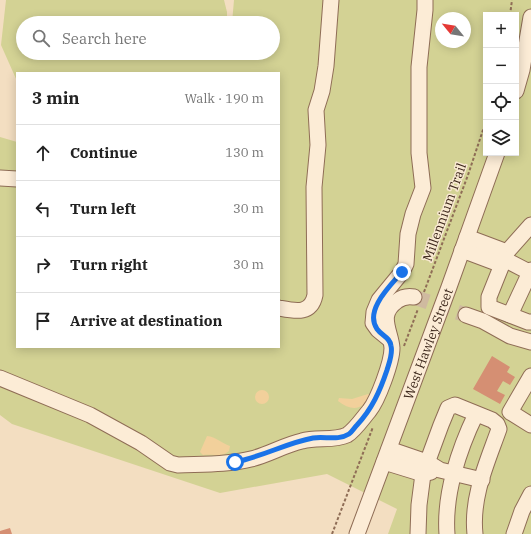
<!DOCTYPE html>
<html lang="en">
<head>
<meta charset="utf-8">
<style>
	:root { --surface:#fff; --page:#f2f2f2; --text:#222; --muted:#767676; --line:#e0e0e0 }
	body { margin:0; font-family:"IBM Plex Serif",serif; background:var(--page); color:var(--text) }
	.controls { position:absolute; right:12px; top:12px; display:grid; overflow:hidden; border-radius:0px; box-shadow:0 2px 10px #0003 }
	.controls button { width:36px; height:36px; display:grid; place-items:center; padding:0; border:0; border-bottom:1px solid var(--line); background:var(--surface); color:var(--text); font:20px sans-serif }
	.compass { position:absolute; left:435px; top:12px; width:36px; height:36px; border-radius:50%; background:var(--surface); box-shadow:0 2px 10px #0003; rotate:300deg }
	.stop { position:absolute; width:12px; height:12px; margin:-9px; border:3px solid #1a73e8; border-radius:50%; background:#fff }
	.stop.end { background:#1a73e8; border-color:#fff; box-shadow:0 1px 4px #0008 }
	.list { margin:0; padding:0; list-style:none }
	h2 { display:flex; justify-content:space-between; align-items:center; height:52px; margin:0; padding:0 16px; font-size:17px }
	h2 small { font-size:13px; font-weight:400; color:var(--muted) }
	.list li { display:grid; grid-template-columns:26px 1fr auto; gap:12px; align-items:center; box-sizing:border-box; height:56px; padding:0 16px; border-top:1px solid var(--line) }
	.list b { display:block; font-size:15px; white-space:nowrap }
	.list em { font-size:13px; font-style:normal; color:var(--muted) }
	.icon { flex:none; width:22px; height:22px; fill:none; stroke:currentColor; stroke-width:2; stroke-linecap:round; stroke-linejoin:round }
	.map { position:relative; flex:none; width:531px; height:534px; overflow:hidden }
	.search { position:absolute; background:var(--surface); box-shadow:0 2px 10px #0003; left:16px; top:16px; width:264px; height:44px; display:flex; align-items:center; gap:10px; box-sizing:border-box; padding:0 14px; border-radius:22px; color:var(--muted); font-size:15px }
	.panel { position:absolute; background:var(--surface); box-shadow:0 2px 10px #0003; left:16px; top:72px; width:264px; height:276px; border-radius:0px }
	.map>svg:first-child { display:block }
	.green { fill:#d3d294; fill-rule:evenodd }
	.sand { fill:#f2d09b }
	.building { fill:#d58f73 }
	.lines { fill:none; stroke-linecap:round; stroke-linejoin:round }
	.minor-tunnel { stroke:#cfbaa0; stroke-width:15; stroke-dasharray:15 8; stroke-linecap:butt }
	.minor-casing { stroke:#8f6d56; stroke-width:17 }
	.path { stroke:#8f6d56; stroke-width:2; stroke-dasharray:3 2; stroke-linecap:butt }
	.minor { stroke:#fcecd6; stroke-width:15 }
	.route { stroke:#1a73e8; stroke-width:5 }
	.labels { text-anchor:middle; stroke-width:3; stroke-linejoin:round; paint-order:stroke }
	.street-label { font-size:13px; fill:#3d281c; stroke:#f9e9d2 }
</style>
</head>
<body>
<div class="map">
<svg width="531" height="534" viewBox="0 0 531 534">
	<rect width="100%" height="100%" fill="#f3dec1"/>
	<!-- green -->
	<path class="green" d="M6,0H224L227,12V23H23V53H273V23H232L234,0H531V534H388L397,509L327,474L220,493L12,424L0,415V137L17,142V347H279V73H17V81L1,45ZM486,15H516V153H486ZM441,18H465V42H441Z"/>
	<!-- sand -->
	<path class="sand" d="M255 397a7 7 0 1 1 14 0a7 7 0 1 1-14 0Z
		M368,394L370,396C362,411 351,411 338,401L339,398L352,399Z
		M207,436C216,437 221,443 230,446L229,451C220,458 214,454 203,455L200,452Z"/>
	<!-- building -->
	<path class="building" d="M492,356L510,367L507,372L515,377L510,385L503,381L497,391L505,395L500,404L473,389Z
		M10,528L12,534H0V531Z"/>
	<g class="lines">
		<!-- minor-tunnel -->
		<path class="minor-tunnel" d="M414,297L466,315"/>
		<defs>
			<g id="minor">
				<path d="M516,91L522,70L531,17"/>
				<path d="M0,178L17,179"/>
				<path d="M531,225L507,252L489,297V307L528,322H531"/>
				<path d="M467,237L507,252"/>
				<path d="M462,250L502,265"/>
				<path d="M504,259L531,273"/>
				<path d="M279,308C295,311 311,315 315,295L314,187L318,145L316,110L322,91L326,66L331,0"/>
				<path d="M466,315L483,321L510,336L531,342"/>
				<path d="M510,315L531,270"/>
				<path d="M389,339L378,330L373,323L374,312L379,300L402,272L406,264L408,234L413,214L423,188L419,153V67L425,10V0"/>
				<path d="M531,376L510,412L531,425"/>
				<path d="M0,378L90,415L141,443L170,463L178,465C202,464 227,465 251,459C268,455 284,445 302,441C316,437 335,441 347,435C355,430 363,418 369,411C378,400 392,362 392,348C391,331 377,315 397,301C402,297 408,296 414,297"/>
				<path d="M389,449L427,462L440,470L482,480"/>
				<path d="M384,462L423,474L431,472"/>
				<path id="s1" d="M357,534L449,287L497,153"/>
				<path d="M418,534L419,505L423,474L441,425L448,408L455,405L492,420L497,424L499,429C487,463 471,497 475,534"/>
				<path d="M447,534C444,494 459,449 476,414"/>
				<path d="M514,534L522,511L531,494"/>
			</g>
		</defs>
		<!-- minor casing -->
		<use href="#minor" class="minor-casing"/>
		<!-- path -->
		<path class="path" d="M510,15L512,0
			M424,292L468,175L486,121
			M404,346L418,309
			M332,534L373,427"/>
		<!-- minor -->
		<use href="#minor" class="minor"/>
	</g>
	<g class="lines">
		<!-- route -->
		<path class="route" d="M235,462C262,457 286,443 313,438C325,436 338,441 349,434C352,432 354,428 357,425C372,409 380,391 387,370C389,363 393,354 391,346C390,337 382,336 377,329C364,310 391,285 402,272"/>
	</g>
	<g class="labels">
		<!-- street labels -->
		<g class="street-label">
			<text transform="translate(444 212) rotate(-70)" y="5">Millennium Trail</text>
			<text dy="5" stroke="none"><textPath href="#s1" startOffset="203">West Hawley Street</textPath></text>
		</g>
	</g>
</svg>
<div class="controls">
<button>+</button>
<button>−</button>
<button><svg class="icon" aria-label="locate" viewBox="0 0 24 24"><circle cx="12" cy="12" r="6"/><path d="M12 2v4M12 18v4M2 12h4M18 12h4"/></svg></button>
<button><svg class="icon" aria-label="layers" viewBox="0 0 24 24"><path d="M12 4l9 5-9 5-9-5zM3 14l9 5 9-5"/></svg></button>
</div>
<svg class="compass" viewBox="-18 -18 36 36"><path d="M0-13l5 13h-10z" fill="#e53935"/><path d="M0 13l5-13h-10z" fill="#767676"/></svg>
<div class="stop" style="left:235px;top:462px"></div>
<div class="stop end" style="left:402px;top:272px"></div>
<div class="search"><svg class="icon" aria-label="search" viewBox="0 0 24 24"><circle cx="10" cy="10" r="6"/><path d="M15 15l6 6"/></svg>Search here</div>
<section class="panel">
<h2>3 min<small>Walk · 190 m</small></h2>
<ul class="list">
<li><svg class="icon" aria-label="ahead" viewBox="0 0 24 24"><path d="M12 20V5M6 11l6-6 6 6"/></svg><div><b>Continue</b></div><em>130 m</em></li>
<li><svg class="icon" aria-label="left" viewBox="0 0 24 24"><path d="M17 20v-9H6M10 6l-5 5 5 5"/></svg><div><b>Turn left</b></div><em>30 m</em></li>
<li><svg class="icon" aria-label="right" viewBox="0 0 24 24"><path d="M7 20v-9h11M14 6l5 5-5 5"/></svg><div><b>Turn right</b></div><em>30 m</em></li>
<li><svg class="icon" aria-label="arrive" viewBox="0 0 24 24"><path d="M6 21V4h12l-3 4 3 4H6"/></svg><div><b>Arrive at destination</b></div></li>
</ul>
</section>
</div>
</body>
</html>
